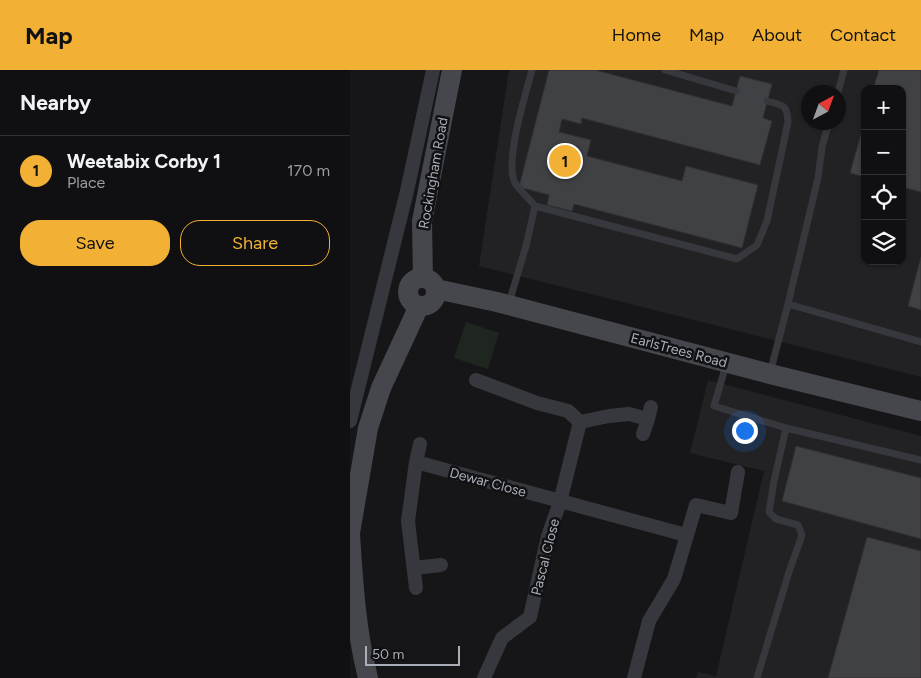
<!DOCTYPE html>
<html lang="en">
<head>
<meta charset="utf-8">
<style>
	:root { --surface:#101012; --page:#19191b; --text:#f1f3f6; --muted:#9c9d9f; --line:#303032; --accent:#f2b134 }
	body { margin:0; font-family:Figtree,sans-serif; background:var(--page); color:var(--text) }
	.controls { position:absolute; right:15px; top:15px; display:grid; overflow:hidden; border-radius:10px; box-shadow:0 1px 4px #0004 }
	.controls button { width:45px; height:45px; display:grid; place-items:center; padding:0; border:0; border-bottom:1px solid var(--line); background:var(--surface); color:var(--text); font:25px sans-serif }
	.compass { position:absolute; left:451px; top:15px; width:45px; height:45px; border-radius:50%; background:var(--surface); box-shadow:0 1px 4px #0004; rotate:41deg }
	.scale { position:absolute; left:15px; bottom:12px; width:95px; box-sizing:border-box; padding-left:5px; border:2px solid #a8adb8; border-top:0; font-size:14px; line-height:18px; white-space:nowrap; color:#a8adb8; -webkit-text-stroke:4px #111113; paint-order:stroke }
	.you { position:absolute; left:394px; top:360px; width:18px; height:18px; margin:-12px; border:4px solid #fff; border-radius:50%; background:#1a73e8; box-shadow:0 0 0 8px #1a73e833 }
	.badge { display:grid; place-items:center; width:32px; height:32px; border-radius:50%; background:var(--accent); color:#111; font-size:16px; font-weight:700 }
	.pin { position:absolute; translate:-50% -50%; border:2px solid #fff; box-shadow:0 1px 5px #0006 }
	.list { margin:0; padding:0; list-style:none }
	h2 { display:flex; justify-content:space-between; align-items:center; height:65px; margin:0; padding:0 20px; font-size:21px }
	h2 small { font-size:16px; font-weight:400; color:var(--muted) }
	.list li { display:grid; grid-template-columns:32px 1fr auto; gap:15px; align-items:center; box-sizing:border-box; height:70px; padding:0 20px; border-top:1px solid var(--line) }
	.list b { display:block; font-size:19px; white-space:nowrap }
	.list p { margin:0; font-size:16px; white-space:nowrap; color:var(--muted) }
	.list em { font-size:16px; font-style:normal; color:var(--muted) }
	.actions { display:flex; gap:10px; padding:15px 20px }
	.actions a { flex:1; padding:11px 0; border:1px solid var(--accent); border-radius:20px; text-align:center; font-size:18px; color:var(--accent) }
	.actions .main { background:var(--accent); color:#111 }
	.icon { flex:none; width:28px; height:28px; fill:none; stroke:currentColor; stroke-width:2; stroke-linecap:round; stroke-linejoin:round }
	.map { position:relative; flex:none; width:571px; height:608px; overflow:hidden }
	header { display:flex; align-items:center; gap:30px; box-sizing:border-box; height:70px; padding:0 25px; background:var(--accent); color:#111 }
	header strong { font-size:24px }
	nav { display:flex; gap:28px; margin-inline-start:auto; font-size:18px }
	main { display:flex }
	aside { flex:1; background:var(--surface) }
	.map>svg:first-child { display:block }
	.built { fill:#222225; fill-rule:evenodd }
	.green { fill:#1e261f }
	.building { fill:#404145; stroke:#303034 }
	.lines { fill:none; stroke-linecap:round; stroke-linejoin:round }
	.lane { stroke:#37383d; stroke-width:7 }
	.street { stroke:#37383d; stroke-width:14 }
	.secondary { stroke:#45474d; stroke-width:20 }
	.labels { text-anchor:middle; stroke-width:5; stroke-linejoin:round; paint-order:stroke }
	.street-label { font-size:14px; fill:#a8adb8; stroke:#111113 }
</style>
</head>
<body>
<header>
<strong>Map</strong>
<nav><a>Home</a><a>Map</a><a>About</a><a>Contact</a></nav>
</header>
<main>
<aside>
<h2>Nearby<small></small></h2>
<ul class="list">
<li><span class="badge">1</span><div><b>Weetabix Corby 1</b><p>Place</p></div><em>170 m</em></li>
</ul>
<div class="actions"><a class="main">Save</a><a>Share</a></div>
</aside>
<div class="map">
<svg width="571" height="608" viewBox="0 0 571 608">
	<rect width="100%" height="100%" fill="#161618"/>
	<!-- built -->
	<path class="built" d="M159,0H571V307L129,196ZM515,19H552V191H515ZM458,22H488V52H458Z
		M358,310L571,366V608H346L348,602L366,606L414,401L340,383Z"/>
	<!-- green -->
	<path class="green" d="M116,252L149,263L138,299L104,288Z"/>
	<!-- building -->
	<path class="building" d="M199,0H245L382,36L390,6L422,14L413,48L422,51L410,95L232,48L231,54L212,49L209,62L241,70L237,86L332,111L336,96L408,115L392,178L224,134L222,141L197,135L199,125L169,117Z
		M529,0H571V122L552,117V19H523Z
		M515,50V107L500,103Z
		M571,187V240L558,236Z
		M446,376L571,408V469L432,431Z
		M517,467L571,481V608H478Z"/>
	<g class="lines">
		<!-- lane -->
		<path class="lane" d="M315,0L386,21
			M488,22L494,0
			M185,136L387,189L407,175L417,151L438,52C437,34 434,36 417,31
			M159,233L176,176L185,136C180,130 168,118 165,113C154,92 176,23 182,0
			M438,234L468,108L472,77L479,52
			M376,295L364,336L436,358L424,411L419,442L426,449L448,455L452,465L439,502L407,608
			M420,303L438,234L571,272
			M436,358L571,390"/>
		<!-- street -->
		<path class="street" d="M126,310L187,333L218,341L230,352L210,432L198,466L180,547L152,568L134,608
			M0,351L57,121L83,0
			M230,352L259,346L279,344L298,349L301,337
			M293,364L298,349
			M66,392L70,374
			M64,498L91,495
			M66,518L58,451L66,392L336,465
			M284,608L299,551L324,509L346,435L381,443L388,402"/>
		<!-- secondary -->
		<path class="secondary" d="M58 222a14 14 0 1 1 28 0a14 14 0 1 1-28 0Z
			M73,208L72,151L102,0
			M86,219L147,232L420,304L571,341
			M0,463L18,358L31,318L69,236
			M0,464C3,512 6,561 18,608"/>
	</g>
	<g class="labels">
		<!-- street labels -->
		<g class="street-label">
			<text transform="translate(83 103) rotate(-80)" y="5">Rockingham Road</text>
			<text transform="translate(329 280) rotate(15)" y="5">EarlsTrees Road</text>
			<text transform="translate(138 412) rotate(15)" y="5">Dewar Close</text>
			<text transform="translate(195 487) rotate(-76)" y="5">Pascal Close</text>
		</g>
	</g>
</svg>
<div class="controls">
<button>+</button>
<button>−</button>
<button><svg class="icon" aria-label="locate" viewBox="0 0 24 24"><circle cx="12" cy="12" r="6"/><path d="M12 2v4M12 18v4M2 12h4M18 12h4"/></svg></button>
<button><svg class="icon" aria-label="layers" viewBox="0 0 24 24"><path d="M12 4l9 5-9 5-9-5zM3 14l9 5 9-5"/></svg></button>
</div>
<svg class="compass" viewBox="-18 -18 36 36"><path d="M0-13l5 13h-10z" fill="#e53935"/><path d="M0 13l5-13h-10z" fill="#9c9d9f"/></svg>
<div class="scale">50 m</div>
<div class="you"></div>
<div class="pin badge" style="left:215px;top:91px">1</div>
</div>
</main>
</body>
</html>
